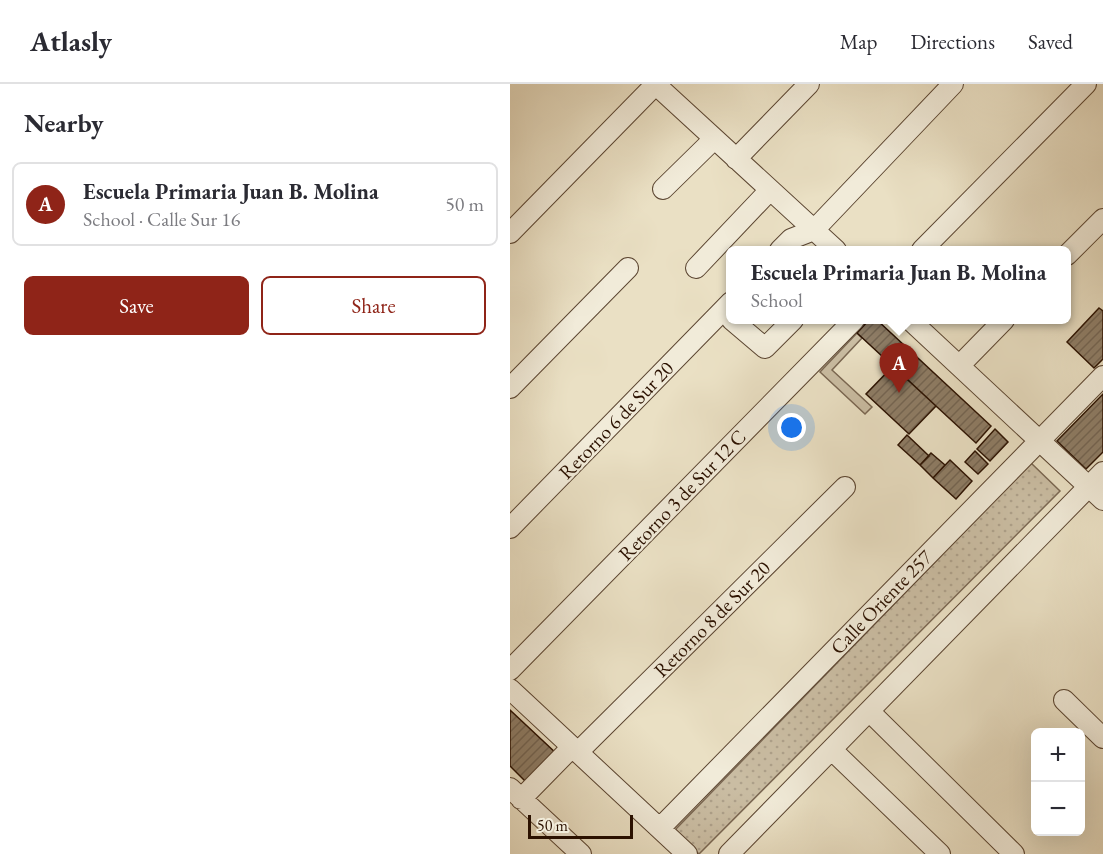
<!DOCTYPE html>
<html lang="en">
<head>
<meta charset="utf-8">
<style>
	:root { --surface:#fff; --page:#f7f7f7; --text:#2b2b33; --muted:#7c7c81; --line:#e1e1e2; --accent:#8f2418 }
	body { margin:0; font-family:"EB Garamond",serif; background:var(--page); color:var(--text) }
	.controls { position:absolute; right:18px; bottom:18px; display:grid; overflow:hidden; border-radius:9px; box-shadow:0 6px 24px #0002 }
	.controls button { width:54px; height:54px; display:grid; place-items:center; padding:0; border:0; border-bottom:2px solid var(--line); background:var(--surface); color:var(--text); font:30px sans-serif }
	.scale { position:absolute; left:18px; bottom:15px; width:105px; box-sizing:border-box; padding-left:6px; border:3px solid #2b1100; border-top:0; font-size:16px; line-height:21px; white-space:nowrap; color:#2b1100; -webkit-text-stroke:4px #f1ebd9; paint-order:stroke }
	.you { position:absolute; left:282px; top:344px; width:21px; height:21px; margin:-15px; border:4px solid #fff; border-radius:50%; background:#1a73e8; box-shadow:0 0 0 9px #1a73e833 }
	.badge { display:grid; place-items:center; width:39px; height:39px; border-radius:50%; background:var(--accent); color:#fff; font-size:20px; font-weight:700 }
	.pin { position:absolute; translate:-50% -50px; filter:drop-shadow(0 2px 3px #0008) }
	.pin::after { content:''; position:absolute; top:32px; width:21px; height:18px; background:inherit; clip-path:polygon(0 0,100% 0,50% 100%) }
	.popup { position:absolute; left:216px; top:162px; width:345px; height:78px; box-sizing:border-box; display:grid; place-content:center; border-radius:9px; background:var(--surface); filter:drop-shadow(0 2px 4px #0005); font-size:20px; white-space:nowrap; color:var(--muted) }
	.popup b { font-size:22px; color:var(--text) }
	.popup::after { content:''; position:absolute; left:50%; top:100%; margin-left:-12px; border:12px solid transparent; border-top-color:var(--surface) }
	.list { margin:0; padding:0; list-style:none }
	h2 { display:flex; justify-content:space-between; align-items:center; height:78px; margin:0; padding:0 24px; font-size:26px }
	h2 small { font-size:20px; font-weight:400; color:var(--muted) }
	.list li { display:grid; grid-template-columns:39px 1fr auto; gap:18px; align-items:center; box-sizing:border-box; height:84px; margin:0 12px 12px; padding:0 12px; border:2px solid var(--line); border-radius:9px }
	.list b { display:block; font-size:22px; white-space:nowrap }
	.list p { margin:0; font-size:20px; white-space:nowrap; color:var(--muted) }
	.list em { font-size:20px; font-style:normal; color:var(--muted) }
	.actions { display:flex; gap:12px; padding:18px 24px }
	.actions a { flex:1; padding:14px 0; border:2px solid var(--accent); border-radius:9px; text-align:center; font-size:21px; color:var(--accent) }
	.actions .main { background:var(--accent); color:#fff }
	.map { position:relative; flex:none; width:593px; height:770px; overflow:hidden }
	header { display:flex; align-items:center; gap:36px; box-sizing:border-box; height:84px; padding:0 30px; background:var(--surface); border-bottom:2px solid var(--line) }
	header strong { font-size:28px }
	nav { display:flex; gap:33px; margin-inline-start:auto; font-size:21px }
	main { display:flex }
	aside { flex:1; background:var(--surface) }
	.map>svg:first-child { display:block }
	.park { fill:url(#park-dots); stroke:#7a6752; stroke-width:1.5 }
	.garden { fill:#cabda3; stroke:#7a6752; stroke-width:1.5 }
	.building { fill:url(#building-hatch); stroke:#2b1100; stroke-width:1.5 }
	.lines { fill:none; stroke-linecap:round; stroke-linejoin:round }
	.minor-casing { stroke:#5b4531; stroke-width:22 }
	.minor { stroke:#f1ebd9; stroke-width:20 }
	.labels { text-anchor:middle; stroke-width:4.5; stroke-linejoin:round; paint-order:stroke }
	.street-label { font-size:20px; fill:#2b1100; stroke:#f1ebd9 }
</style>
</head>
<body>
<header>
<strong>Atlasly</strong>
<nav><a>Map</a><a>Directions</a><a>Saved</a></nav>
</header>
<main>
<aside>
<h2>Nearby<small></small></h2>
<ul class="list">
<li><span class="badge">A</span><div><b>Escuela Primaria Juan B. Molina</b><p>School · Calle Sur 16</p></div><em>50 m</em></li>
</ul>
<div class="actions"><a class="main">Save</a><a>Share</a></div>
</aside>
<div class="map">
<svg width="593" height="770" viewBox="0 0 593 770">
	<defs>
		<pattern id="park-dots" width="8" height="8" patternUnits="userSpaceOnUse" patternTransform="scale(1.5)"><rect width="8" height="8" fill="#cabda3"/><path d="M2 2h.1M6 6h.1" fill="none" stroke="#aea18b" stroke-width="1.8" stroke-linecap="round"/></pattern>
		<pattern id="building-hatch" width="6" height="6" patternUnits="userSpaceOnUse" patternTransform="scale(1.5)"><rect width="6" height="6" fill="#8e7d66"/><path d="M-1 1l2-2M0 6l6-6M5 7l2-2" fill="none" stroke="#746552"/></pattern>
	</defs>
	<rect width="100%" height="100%" fill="#eae0c4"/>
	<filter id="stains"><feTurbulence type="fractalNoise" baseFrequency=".00333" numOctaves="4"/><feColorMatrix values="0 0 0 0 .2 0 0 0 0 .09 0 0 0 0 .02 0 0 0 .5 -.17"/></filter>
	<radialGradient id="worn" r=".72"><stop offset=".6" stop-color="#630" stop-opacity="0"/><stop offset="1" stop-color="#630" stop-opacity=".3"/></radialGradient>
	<!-- park -->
	<path class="park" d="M521,379L550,407L189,770L164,747Z"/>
	<!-- garden -->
	<path class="garden" d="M347,249L352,254L322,286L362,323L355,330L310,288Z"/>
	<!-- building -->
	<path class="building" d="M589,224L593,227V275L584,284L557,258Z
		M359,236H367L481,342L466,359L347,249Z
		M383,282L426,322L399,350L356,310Z
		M593,310V368L576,385L547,357Z
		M485,345L498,358L480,377L467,365Z
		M397,351L419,372L410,381L388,361Z
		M465,367L478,380L468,390L455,378Z
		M421,369L435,381L423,394L410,381Z
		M440,376L462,397L446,415L423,394Z
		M0,626L48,671L19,701L0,682Z"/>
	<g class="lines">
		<defs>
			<path id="minor" d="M145,0L326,166
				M226,75L299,0
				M153,105L204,55
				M0,149L146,0
				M270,166L281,155L304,146L443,0
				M412,166L576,0
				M557,171L593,135
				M186,184L260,106
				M222,236L255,264L283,236
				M400,236L593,416
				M450,281L494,236
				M0,304L118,184
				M0,444L221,218
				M0,586L344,236
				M0,605L177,770
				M554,616L593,654
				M360,628L504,770
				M323,667L430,770
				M68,668L335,403
				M0,704L71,770
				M11,715L62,663
				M150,744L593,292
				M219,770L593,388"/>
		</defs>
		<!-- minor casing -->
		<use href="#minor" class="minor-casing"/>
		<!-- minor -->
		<use href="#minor" class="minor"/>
	</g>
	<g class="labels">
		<!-- street labels -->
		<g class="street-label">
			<text transform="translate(106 336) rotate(-46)" y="7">Retorno 6 de Sur 20</text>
			<text transform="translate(172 411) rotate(-46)" y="7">Retorno 3 de Sur 12 C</text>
			<text transform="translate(371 518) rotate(-46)" y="7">Calle Oriente 257</text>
			<text transform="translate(202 535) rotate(-45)" y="7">Retorno 8 de Sur 20</text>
		</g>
	</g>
	<rect width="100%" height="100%" filter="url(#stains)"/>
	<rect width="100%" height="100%" fill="url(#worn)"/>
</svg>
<div class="controls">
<button>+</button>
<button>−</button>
</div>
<div class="scale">50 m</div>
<div class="you"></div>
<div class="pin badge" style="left:389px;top:309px">A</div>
<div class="popup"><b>Escuela Primaria Juan B. Molina</b>School</div>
</div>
</main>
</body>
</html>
